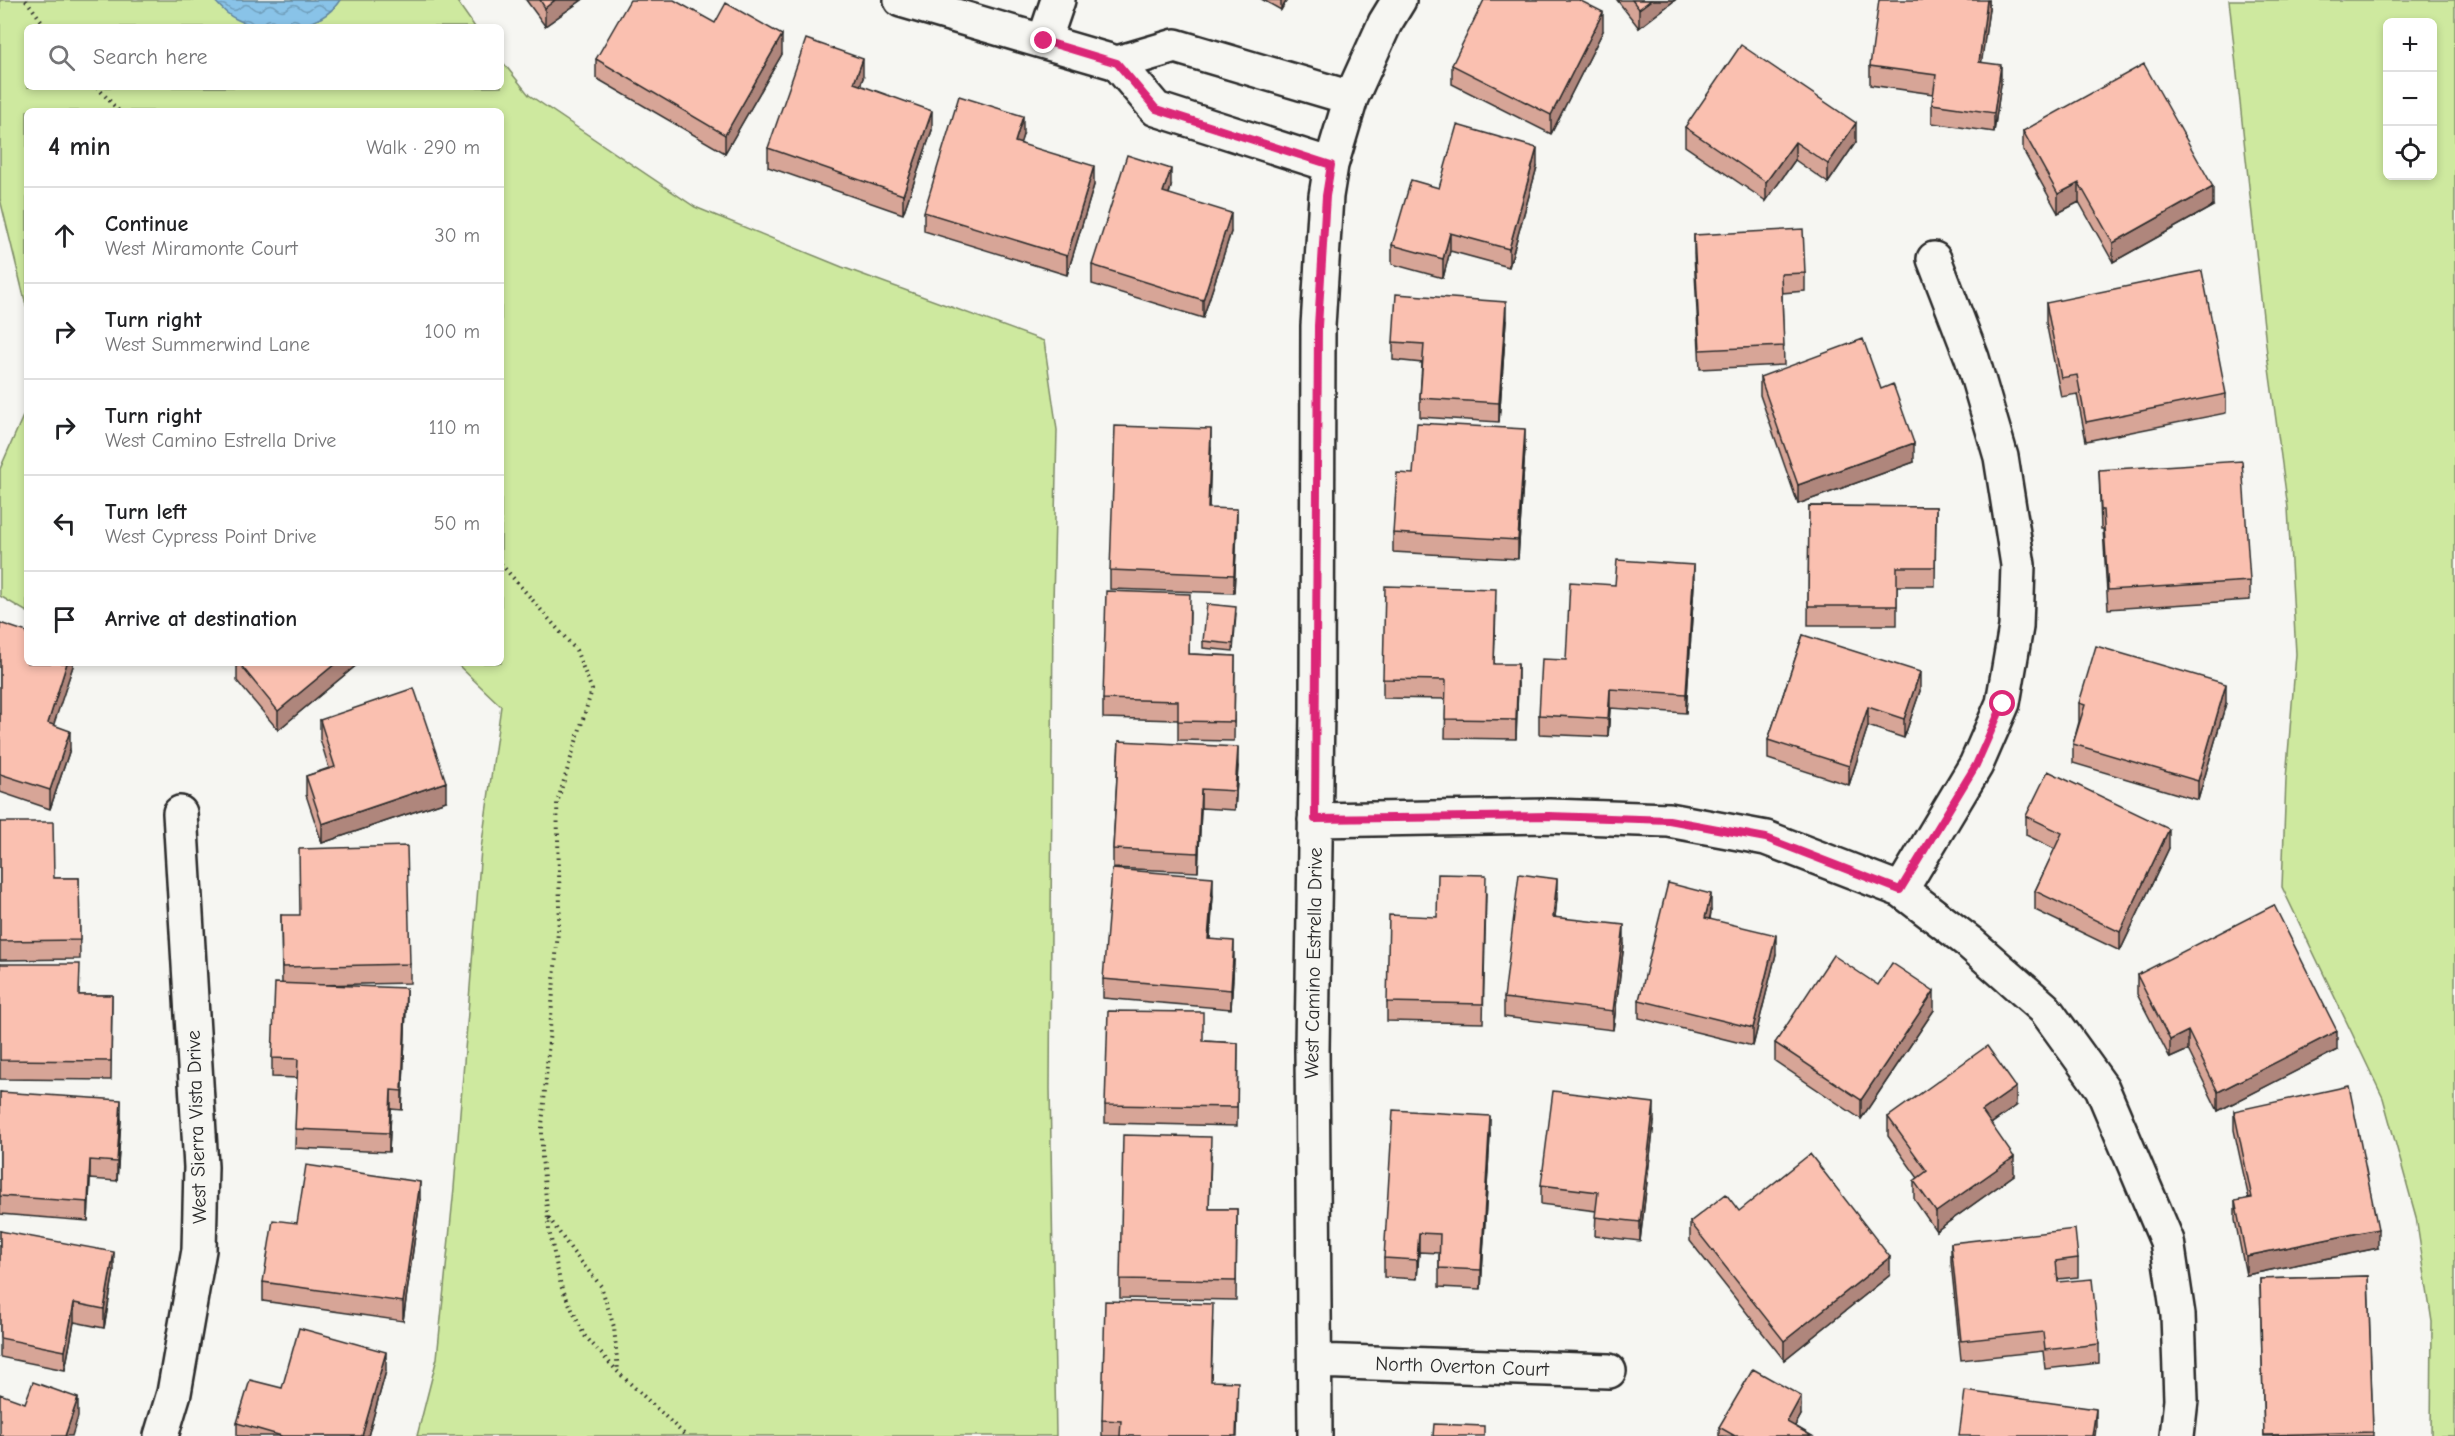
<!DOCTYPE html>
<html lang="en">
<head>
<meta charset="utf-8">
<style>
	:root { --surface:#fff; --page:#f6f6f6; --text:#202124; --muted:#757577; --line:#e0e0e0 }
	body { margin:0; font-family:"Comic Neue",sans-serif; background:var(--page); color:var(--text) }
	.controls { position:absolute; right:18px; top:18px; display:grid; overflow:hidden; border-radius:9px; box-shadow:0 3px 9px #0003 }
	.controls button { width:54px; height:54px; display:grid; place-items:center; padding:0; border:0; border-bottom:2px solid var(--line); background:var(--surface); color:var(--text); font:30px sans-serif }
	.stop { position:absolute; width:18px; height:18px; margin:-14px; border:4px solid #db2777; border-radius:50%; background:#fff }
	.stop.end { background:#db2777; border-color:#fff; box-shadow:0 2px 6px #0008 }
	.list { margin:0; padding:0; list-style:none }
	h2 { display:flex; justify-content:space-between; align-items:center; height:78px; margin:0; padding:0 24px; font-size:26px }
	h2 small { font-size:20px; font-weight:400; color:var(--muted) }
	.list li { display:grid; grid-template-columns:39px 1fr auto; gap:18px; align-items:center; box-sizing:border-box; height:96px; padding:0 24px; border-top:2px solid var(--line) }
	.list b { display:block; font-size:22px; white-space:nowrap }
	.list p { margin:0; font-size:20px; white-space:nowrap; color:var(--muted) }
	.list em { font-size:20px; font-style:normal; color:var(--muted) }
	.icon { flex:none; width:33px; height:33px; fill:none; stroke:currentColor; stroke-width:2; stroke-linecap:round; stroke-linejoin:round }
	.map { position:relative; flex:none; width:2455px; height:1436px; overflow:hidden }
	.search { position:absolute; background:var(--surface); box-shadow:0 3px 9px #0003; left:24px; top:24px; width:480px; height:66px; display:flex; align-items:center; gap:15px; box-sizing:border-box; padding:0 21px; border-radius:9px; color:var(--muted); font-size:22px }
	.panel { position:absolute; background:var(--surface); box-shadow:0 3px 9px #0003; left:24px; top:108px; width:480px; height:558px; border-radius:9px }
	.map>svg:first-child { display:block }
	.grass { fill:#cee99f; stroke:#7c8a65; stroke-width:1.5; fill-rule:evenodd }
	.water { fill:url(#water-waves); stroke:#63869c; stroke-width:1.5 }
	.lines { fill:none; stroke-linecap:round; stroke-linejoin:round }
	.street-casing { stroke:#2b2b2b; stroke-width:38 }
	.path { stroke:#2b2b2b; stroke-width:4; stroke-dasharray:1.5 4.5; stroke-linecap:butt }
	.street { stroke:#f6f6f2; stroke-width:33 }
	.wall { fill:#d7a597; stroke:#2b2b2b; stroke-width:1.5 }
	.shaded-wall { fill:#af867b; stroke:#2b2b2b; stroke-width:1.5 }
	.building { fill:#fac0b0; stroke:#2b2b2b; stroke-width:1.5 }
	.route { stroke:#db2777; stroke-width:8 }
	.labels { text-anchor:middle; stroke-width:4.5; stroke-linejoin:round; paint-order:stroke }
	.street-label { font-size:20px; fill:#2b2b2b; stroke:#f6f6f2 }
</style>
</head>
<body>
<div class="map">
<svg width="2455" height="1436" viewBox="0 0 2455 1436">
	<defs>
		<pattern id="water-waves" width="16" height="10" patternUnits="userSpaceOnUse" patternTransform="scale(1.5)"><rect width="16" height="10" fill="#89c3e8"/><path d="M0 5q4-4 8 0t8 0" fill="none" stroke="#709fbc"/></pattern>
	</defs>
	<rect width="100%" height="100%" fill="#f6f6f2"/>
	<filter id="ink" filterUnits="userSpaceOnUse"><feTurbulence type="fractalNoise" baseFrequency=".0167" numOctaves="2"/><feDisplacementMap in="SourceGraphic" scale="12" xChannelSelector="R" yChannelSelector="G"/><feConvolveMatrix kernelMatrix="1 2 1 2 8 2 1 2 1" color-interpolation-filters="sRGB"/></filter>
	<g filter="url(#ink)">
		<!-- grass -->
		<path class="grass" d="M0,0H456L475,27H27V87H501V60L529,95L695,207L842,267L1044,341L1057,430L1053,602L1050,1088L1056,1436H417L437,1358L454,1188L481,849L501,706L456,663H501V111H27V309L0,199Z
			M2229,0H2455V1436H2431L2432,1322L2416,1217L2383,1098L2282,887L2286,779L2296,654L2288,508L2267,354ZM2432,22V176H2388V22Z
			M27,407V612L0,596V469Z"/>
		<!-- water -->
		<path class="water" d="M214,0H340C320,31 267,35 236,19C227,15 220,7 214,0Z"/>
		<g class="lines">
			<defs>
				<path id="street" d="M901,0L1117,63L1156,109L1331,165
					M1044,41L1058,0
					M1117,63L1175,46L1351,98
					M1315,820L1549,816L1669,820L1766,838L1901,890L1969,942L2045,1009L2102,1088L2167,1241L2178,1315L2181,1400L2177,1436
					M1901,890L1976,765L2003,703L2016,627L2018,565L2001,457L1972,358L1934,259
					M1315,1361L1609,1371
					M161,1436L174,1393L199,1250L201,1167L180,813
					M1315,1436L1312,1050L1317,709L1318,326L1326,196L1331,165L1351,98L1385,23L1399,0"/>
			</defs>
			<!-- street casing -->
			<use href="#street" class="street-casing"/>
			<!-- path -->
			<path class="path" d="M26,0L46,27
				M97,87L119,111
				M501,564L576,650L592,690L557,803L560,907L542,1126V1157L549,1230L561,1286L584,1335L618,1372L686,1436
				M549,1218L573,1252L601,1286L614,1327L618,1371"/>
			<!-- street -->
			<use href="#street" class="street"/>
		</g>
		<!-- wall -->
		<path class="wall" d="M526,0H582L545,26Z
			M1263,0H1287L1281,10Z
			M1617,0H1675L1639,28Z
			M1989,0V9L1981,62L2001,84L1994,132L1932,123V104L1933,94L1870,85V66Z
			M715,23L782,54L725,153L596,78V59Z
			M1603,31L1551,134L1452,84V65Z
			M863,78L860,85L932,130L903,214L768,167V148Z
			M1685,127L1856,142L1828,183L1795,160L1766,201L1685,146Z
			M2023,131L2213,206L2113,262L2079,202L2058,213L2023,150Z
			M1023,135L1020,143L1094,185L1067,275L924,231V212Z
			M1537,167L1509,267L1450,251L1443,278L1392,264V245L1439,188Z
			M1171,187L1169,194L1231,232L1203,318L1092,284V265Z
			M1694,235L1805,273V291L1782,293L1784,365L1700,369L1694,254Z
			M2046,303L2226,394V413L2086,441L2077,394L2061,397L2046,322Z
			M1506,321L1499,422L1420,417V398L1422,363L1393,360V342Z
			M1760,377L1881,389L1914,462L1798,504L1760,395Z
			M1211,448L1209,508L1237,528L1234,593L1110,589V570Z
			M1525,448L1518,559L1393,552V533L1413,474Z
			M2099,470L2250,581V600L2108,609L2103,529H2101Z
			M1809,506L1936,507L1935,586H1897V625H1808Z
			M1694,584L1686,713L1610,708L1608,737L1539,734V715L1566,660L1615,585Z
			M1496,607L1494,664L1518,683L1516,739L1445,738L1446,699L1383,698V679Z
			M1190,613L1189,654L1235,656L1234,741L1178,740V720L1103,718V699Z
			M1236,614L1233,651L1203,648V641Z
			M0,623L73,663V666L53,725L70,749L50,809L0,792Z
			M1803,635L1920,691L1904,738L1868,726L1849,785L1768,759V740Z
			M237,663H359L278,730L237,681Z
			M2079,703H2226L2198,800L2073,763V744L2079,722Z
			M320,720L446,801L322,843L306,795V776L329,768L320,739Z
			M1119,741L1238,766L1235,810L1201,808L1198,872L1113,868V849Z
			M2026,816L2169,848L2120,951L2035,910V891L2055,849L2026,835Z
			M0,822L54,878H79L80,959L0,960Z
			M1486,894L1483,1023L1387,1021V1002L1437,917Z
			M1213,896L1210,939L1234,960L1231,1009L1103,998V979Z
			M1557,898L1555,917L1624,944L1613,1030L1504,1017V998Z
			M1711,912L1710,919L1776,954L1753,1046L1639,1018V1000Z
			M281,915L410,964V983L315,985L406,1007L402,1110L391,1109L389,1152L295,1148L297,1078L272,1077V1058L282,984Z
			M0,964L80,995H112L111,1080L0,1079Z
			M2137,975L2337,1050L2218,1111L2188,1050L2170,1058L2137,994Z
			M1878,985L1934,1010L1861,1119L1775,1061V1043Z
			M1203,1041L1238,1043L1237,1126L1105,1123V1105Z
			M0,1092L121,1119L117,1181L90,1179L88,1221L0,1214Z
			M2016,1106L1991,1124L2014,1175L1936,1231L1914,1199V1181L1918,1178L1888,1136V1117Z
			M2234,1111L2378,1248L2246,1275L2235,1220V1201L2249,1199L2234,1130Z
			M1654,1122L1640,1241L1595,1236L1596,1211L1541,1204V1185Z
			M1490,1135L1481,1289L1439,1287V1253L1419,1252L1417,1279L1384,1277V1258Z
			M1211,1156L1209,1209H1237L1236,1300L1120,1298V1279Z
			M420,1200L403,1321L263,1301V1282Z
			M1690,1222L1890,1275L1784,1360L1690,1241Z
			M0,1231L114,1271L104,1328L74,1322L65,1370L0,1357Z
			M1951,1243L2078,1258V1277L2058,1279V1282L2099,1344V1363L2045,1369L2043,1351L1961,1360L1951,1262Z
			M2368,1276L2373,1436H2264L2260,1279Z
			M1213,1323L1211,1381L1238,1401L1237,1436H1102V1420Z
			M386,1371L368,1436H237V1423L282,1388Z
			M1801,1415L1795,1426L1812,1436H1719V1427Z"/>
		<!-- shaded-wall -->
		<path class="shaded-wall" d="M555,0H582L545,26V8Z
			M1281,0H1287L1281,10Z
			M1651,0H1675L1639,28V9Z
			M1987,0H1989V9L1979,81V62Z
			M1603,12V31L1551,134V115Z
			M782,35V54L725,153V135Z
			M863,59V78L854,102V83Z
			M2001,65V84L1994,132V113Z
			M932,111V130L903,214V195Z
			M1023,116V135L1015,161V142Z
			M1856,123V142L1828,183V164Z
			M1795,142V160L1766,201V182Z
			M1537,148V167L1509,267V249Z
			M1094,166V185L1067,275V256Z
			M1171,169V187L1163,211V192Z
			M2079,183V202L2058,213V194Z
			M2213,187V206L2113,262V243Z
			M1231,213V232L1203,318V300Z
			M1450,233V251L1443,278V259Z
			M1506,302V321L1499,422V403Z
			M1211,429V448L1208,527V508Z
			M1525,429V448L1518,559V540Z
			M1914,443V462L1798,504V485Z
			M1237,509V528L1234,593V575Z
			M1694,565V584L1686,713V694Z
			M67,663H73V666L48,742V723Z
			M336,663H359L278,730V711Z
			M1518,664V683L1516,739V720Z
			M1920,672V691L1904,738V719Z
			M2226,684V703L2198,800V781Z
			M1610,689V708L1608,737V719Z
			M1868,707V726L1849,785V766Z
			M70,731V749L50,809V790Z
			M1238,747V766L1235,810V791Z
			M446,782V801L322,843V824Z
			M1201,789V808L1198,872V853Z
			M2169,829V848L2120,951V932Z
			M1213,877V896L1208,958V939Z
			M1557,879V898L1553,936V917Z
			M1711,894V912L1705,937V918Z
			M1624,925V944L1613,1030V1011Z
			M1776,935V954L1753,1046V1028Z
			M1234,941V960L1231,1009V990Z
			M406,988V1007L402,1110V1091Z
			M1934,991V1010L1861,1119V1100Z
			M2188,1031V1050L2170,1058V1040Z
			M2337,1031V1050L2218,1111V1092Z
			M2016,1087V1106L1982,1130V1111Z
			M391,1090V1109L389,1152V1133Z
			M121,1100V1119L117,1181V1162Z
			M1654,1103V1122L1640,1241V1222Z
			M1490,1116V1135L1481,1289V1270Z
			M2014,1157V1175L1936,1231V1212Z
			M90,1160V1179L88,1221V1202Z
			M420,1182V1200L403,1321V1302Z
			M2378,1229V1248L2246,1275V1256Z
			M1419,1233V1252L1417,1279V1260Z
			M114,1252V1271L104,1328V1309Z
			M1890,1257V1275L1784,1360V1341Z
			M74,1303V1322L65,1370V1351Z
			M386,1352V1371L368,1436H362Z
			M1801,1396V1415L1789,1436L1787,1422Z
			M78,1398V1417L72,1436H65Z
			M2096,1409V1428L2095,1436H2092Z"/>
		<!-- building -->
		<path class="building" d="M540,0H555L545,8Z
			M630,0H674L715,23L726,3L782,35L725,135L596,59Z
			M1484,0H1579L1603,12L1551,115L1452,65Z
			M1632,0H1651L1639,9Z
			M1879,0H1987L1979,62L2001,65L1994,113L1932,104L1936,75L1870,66Z
			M806,39L863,59L854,83L932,111L903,195L768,148Z
			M1741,45L1856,123L1828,164L1795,142L1766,182L1685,127Z
			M2144,64L2213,187L2113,243L2079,183L2058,194L2023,131Z
			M959,96L1023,116L1015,142L1094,166L1067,256L924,212Z
			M1457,125L1537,148L1509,249L1450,233L1443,259L1392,245L1411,180L1439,188Z
			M1127,155L1171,169L1163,192L1231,213L1203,300L1092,265Z
			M1803,229L1805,273L1781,274L1784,346L1700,350L1694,235Z
			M2202,271L2226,394L2086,422L2077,375L2061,378L2046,303Z
			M1396,294L1506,302L1499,403L1420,398L1424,344L1393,342Z
			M1863,339L1881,389L1893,384L1914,443L1798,485L1760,377Z
			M1417,423L1525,429L1518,540L1393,533L1397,473L1413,474Z
			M1115,426L1211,429L1208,508L1237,509L1234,575L1110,570Z
			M2242,461L2250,581L2108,590L2103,510H2101L2099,470Z
			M1809,506L1936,507L1935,567H1897V606H1808Z
			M1617,560L1694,565L1686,694L1610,689L1608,719L1539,715L1542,659L1566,660L1570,582L1615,585Z
			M1385,586L1496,589L1494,664H1518L1516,720L1445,719L1446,680L1383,679Z
			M1106,591L1190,594L1189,654L1235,656L1234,722L1178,721V701L1103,699Z
			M1207,604L1236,607L1233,644L1203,641Z
			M0,623L27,632V663H67L48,723L70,731L50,790L0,774Z
			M1803,635L1920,672L1904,719L1868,707L1849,766L1768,740Z
			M2096,646L2226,684L2198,781L2073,744L2085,705L2079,703Z
			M239,663H336L278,711Z
			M414,688L446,782L322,824L306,776L335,767L320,720Z
			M1119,741L1238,747L1235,791L1201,789L1198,853L1113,849Z
			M2048,771L2169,829L2120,932L2035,891L2062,833L2026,816Z
			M0,822H53L54,878H79L80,940L0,941Z
			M407,846L410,964L282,967L281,915H300L299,849Z
			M1112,869L1213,877L1208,939L1234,941L1231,990L1103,979Z
			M1438,874L1486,875L1483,1004L1387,1002L1389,915L1437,917Z
			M1519,874L1557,879L1553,917L1624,925L1613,1011L1504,998Z
			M1668,883L1711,894L1705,918L1776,935L1753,1028L1639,1000Z
			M2274,905L2337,1031L2218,1092L2188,1031L2170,1040L2137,975Z
			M1833,955L1878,985L1892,963L1934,991L1861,1100L1775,1043Z
			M0,964H80L79,995H112L111,1061L0,1060Z
			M275,983L406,988L402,1091L391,1090L389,1133L295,1129L298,1059L272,1058Z
			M1108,1011L1203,1012V1041L1238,1043L1237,1107L1105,1105Z
			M1987,1046L2016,1087L1982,1111L2014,1157L1936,1212L1914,1181L1927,1171L1888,1117Z
			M2349,1086L2378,1229L2246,1256L2235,1201L2252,1198L2234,1111Z
			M1553,1091L1654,1103L1640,1222L1595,1217L1598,1192L1541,1185Z
			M0,1092L121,1100L117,1162L90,1160L88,1202L0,1196Z
			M1393,1110L1490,1116L1481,1270L1439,1268L1440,1234L1419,1233L1417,1260L1384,1258Z
			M1123,1135L1211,1137L1209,1209H1237L1236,1281L1120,1279Z
			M1810,1154L1890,1257L1784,1341L1690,1222L1726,1194L1739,1211Z
			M306,1165L420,1182L403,1302L263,1282L273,1220L297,1223Z
			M2075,1229L2078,1258L2056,1261L2058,1282L2092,1279L2099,1344L2045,1350L2043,1332L1961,1341L1951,1243Z
			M0,1231L114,1252L104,1309L74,1303L65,1351L0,1338Z
			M2368,1276L2373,1432L2264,1435L2260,1279Z
			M1105,1301L1213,1304L1211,1381L1238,1382L1236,1436H1120L1121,1421L1102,1420Z
			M299,1328L386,1352L362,1436H282L237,1423L250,1380L282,1388Z
			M1753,1369L1801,1396L1787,1422L1812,1436H1735L1719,1427Z
			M33,1382L78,1398L65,1436H0V1394L25,1403Z
			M1965,1391L2096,1409L2092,1436H1959Z
			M1434,1424L1484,1426V1436H1433Z"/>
	</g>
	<g class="lines" filter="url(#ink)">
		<!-- route -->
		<path class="route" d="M1044,41L1117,63L1156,109L1331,165L1326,196L1318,326L1315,819L1549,816L1669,820L1766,838L1900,890L1976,765L2003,704"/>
	</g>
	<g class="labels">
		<!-- street labels -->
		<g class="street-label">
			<text transform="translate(1313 963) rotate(-89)" y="7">West Camino Estrella Drive</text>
			<text transform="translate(196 1127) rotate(-92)" y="7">West Sierra Vista Drive</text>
			<text transform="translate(1462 1366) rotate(2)" y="7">North Overton Court</text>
		</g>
	</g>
</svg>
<div class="controls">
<button>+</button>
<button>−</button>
<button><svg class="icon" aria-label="locate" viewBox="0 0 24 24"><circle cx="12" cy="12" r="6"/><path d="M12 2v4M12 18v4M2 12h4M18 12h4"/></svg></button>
</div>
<div class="stop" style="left:2003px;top:704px"></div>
<div class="stop end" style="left:1044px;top:41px"></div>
<div class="search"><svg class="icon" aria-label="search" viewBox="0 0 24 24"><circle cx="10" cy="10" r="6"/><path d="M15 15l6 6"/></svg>Search here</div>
<section class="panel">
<h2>4 min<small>Walk · 290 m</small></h2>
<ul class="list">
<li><svg class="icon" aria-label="ahead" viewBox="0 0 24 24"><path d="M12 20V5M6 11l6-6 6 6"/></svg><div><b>Continue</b><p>West Miramonte Court</p></div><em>30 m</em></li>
<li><svg class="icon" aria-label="right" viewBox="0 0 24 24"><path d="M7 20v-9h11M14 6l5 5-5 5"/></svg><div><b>Turn right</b><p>West Summerwind Lane</p></div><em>100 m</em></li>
<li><svg class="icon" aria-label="right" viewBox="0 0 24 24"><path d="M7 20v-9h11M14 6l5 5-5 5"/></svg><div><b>Turn right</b><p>West Camino Estrella Drive</p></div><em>110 m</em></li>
<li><svg class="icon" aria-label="left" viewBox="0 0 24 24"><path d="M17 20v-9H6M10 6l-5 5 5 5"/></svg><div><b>Turn left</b><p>West Cypress Point Drive</p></div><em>50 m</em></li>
<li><svg class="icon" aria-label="arrive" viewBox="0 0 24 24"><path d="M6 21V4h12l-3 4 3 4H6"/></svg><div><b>Arrive at destination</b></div></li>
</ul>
</section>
</div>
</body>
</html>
